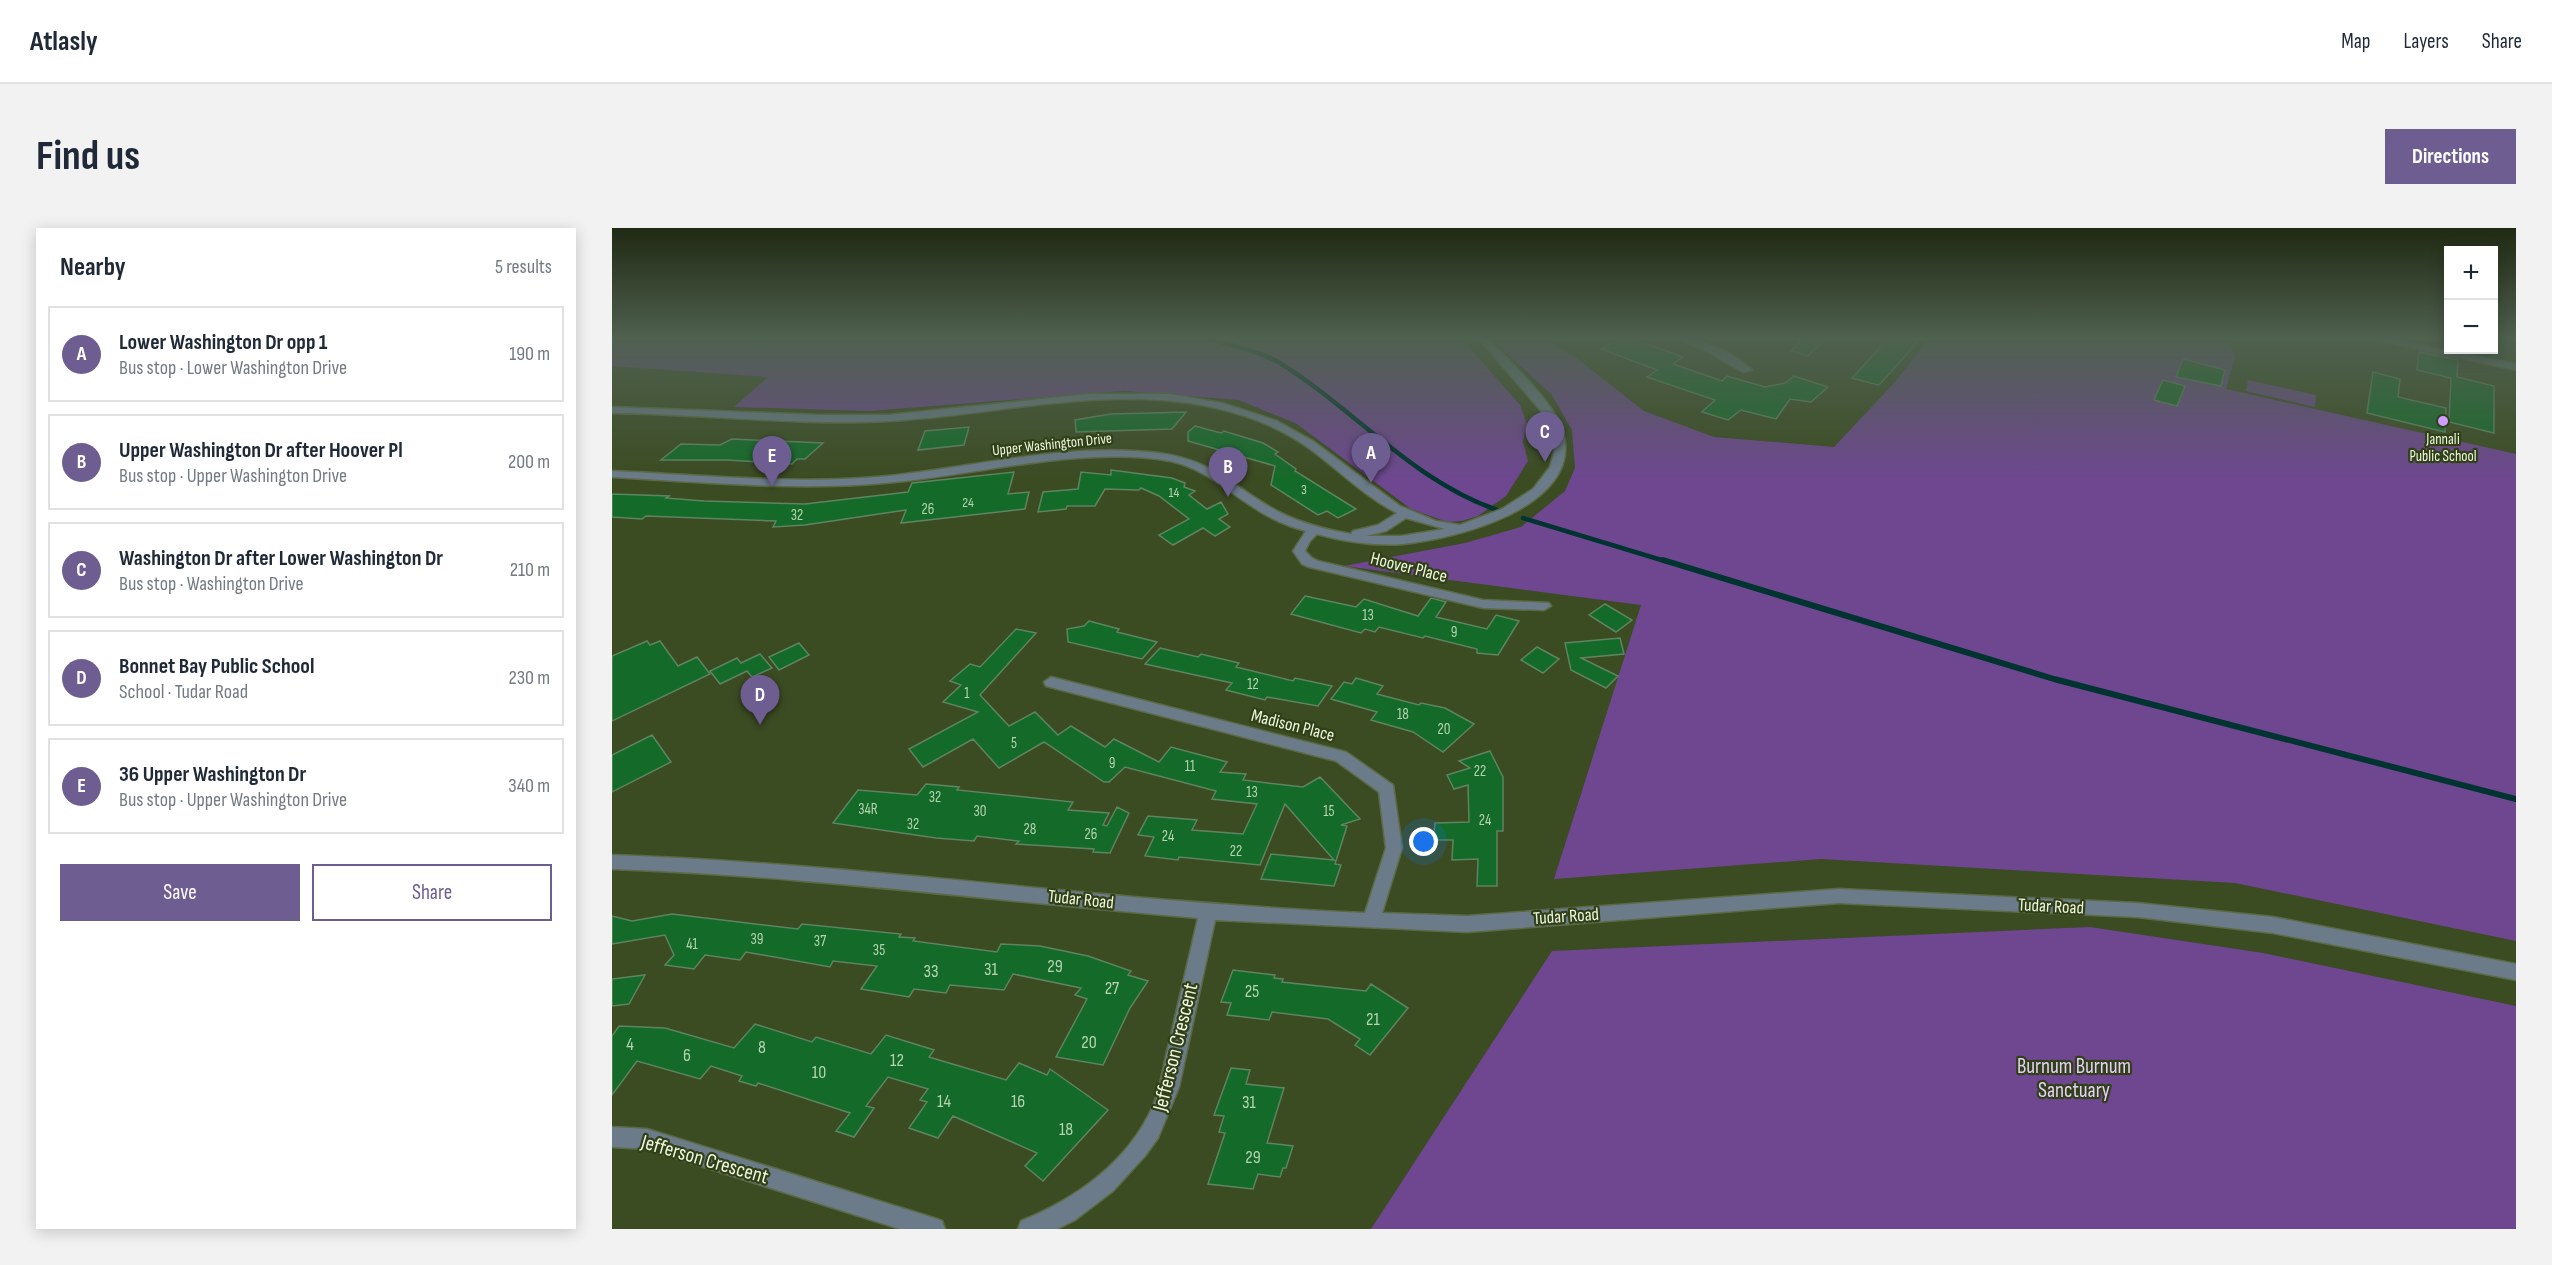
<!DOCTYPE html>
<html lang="en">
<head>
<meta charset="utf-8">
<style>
	:root { --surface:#fff; --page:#f2f2f3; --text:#1f2937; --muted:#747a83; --line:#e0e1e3; --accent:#6e5d91 }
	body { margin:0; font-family:"Sofia Sans Condensed",sans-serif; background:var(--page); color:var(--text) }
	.controls { position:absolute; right:18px; top:18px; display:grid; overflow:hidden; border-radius:0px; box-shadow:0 3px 15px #0003 }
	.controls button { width:54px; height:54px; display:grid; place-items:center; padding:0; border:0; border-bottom:2px solid var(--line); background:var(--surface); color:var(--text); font:30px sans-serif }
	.you { position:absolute; left:812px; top:614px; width:21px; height:21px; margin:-15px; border:4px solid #fff; border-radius:50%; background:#1a73e8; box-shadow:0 0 0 9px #1a73e833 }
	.badge { display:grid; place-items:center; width:39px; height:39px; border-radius:50%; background:var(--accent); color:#fff; font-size:20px; font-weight:700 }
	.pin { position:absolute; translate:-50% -50px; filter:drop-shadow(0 2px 3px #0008) }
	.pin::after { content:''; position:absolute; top:32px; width:21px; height:18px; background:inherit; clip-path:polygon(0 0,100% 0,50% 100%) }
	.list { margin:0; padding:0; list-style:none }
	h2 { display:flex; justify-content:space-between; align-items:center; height:78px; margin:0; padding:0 24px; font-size:26px }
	h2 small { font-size:20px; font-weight:400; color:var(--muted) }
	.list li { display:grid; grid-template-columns:39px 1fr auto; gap:18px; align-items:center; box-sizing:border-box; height:96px; margin:0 12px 12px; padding:0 12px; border:2px solid var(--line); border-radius:0px }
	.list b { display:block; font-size:22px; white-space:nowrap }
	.list p { margin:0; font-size:20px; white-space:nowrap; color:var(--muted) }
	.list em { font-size:20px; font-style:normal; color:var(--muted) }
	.actions { display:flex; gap:12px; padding:18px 24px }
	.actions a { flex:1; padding:14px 0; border:2px solid var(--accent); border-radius:0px; text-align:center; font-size:21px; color:var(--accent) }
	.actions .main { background:var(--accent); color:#fff }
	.map { position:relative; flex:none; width:1904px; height:1001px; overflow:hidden; border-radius:0px }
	header { display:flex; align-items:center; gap:36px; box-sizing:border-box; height:84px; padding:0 30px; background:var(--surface); border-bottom:2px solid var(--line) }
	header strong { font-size:28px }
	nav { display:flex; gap:33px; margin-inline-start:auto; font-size:21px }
	.intro { display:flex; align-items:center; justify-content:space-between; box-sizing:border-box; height:144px; padding:0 36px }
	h1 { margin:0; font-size:42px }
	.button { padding:15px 27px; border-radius:0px; background:var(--accent); color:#fff; font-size:21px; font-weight:700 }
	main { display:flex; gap:36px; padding:0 36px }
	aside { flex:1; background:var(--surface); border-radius:0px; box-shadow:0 3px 15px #0003 }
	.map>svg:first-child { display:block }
	.green { fill:#6e4790 }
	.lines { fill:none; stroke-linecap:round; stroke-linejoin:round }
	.stream-far1 { stroke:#013430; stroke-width:4.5 }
	.stream { stroke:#013430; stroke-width:6 }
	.building { fill:#146a29; stroke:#5e8461; stroke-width:1.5 }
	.minor-casing { stroke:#5b6a44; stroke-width:3 }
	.minor { fill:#6b7b8a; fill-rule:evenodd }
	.poi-dot { fill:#cf9dff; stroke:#314017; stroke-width:2 }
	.labels { text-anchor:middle; stroke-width:4.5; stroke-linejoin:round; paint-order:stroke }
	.far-number-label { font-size:14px; fill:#b6d4b2 }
	.far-poi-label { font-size:15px; fill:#ecf7df; stroke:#314017 }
	.far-street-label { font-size:15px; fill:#ecf7df; stroke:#314017 }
	.number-label { font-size:15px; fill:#b6d4b2 }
	.street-label { font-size:18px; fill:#ecf7df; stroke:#314017 }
	.near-number-label { font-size:18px; fill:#b6d4b2 }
	.near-street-label { font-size:21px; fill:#ecf7df; stroke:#314017 }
	.near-park-label { font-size:21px; fill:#e5d0fb; stroke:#314017 }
</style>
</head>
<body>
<header>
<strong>Atlasly</strong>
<nav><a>Map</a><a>Layers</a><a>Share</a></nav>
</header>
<div class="intro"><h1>Find us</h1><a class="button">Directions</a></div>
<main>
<aside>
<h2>Nearby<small>5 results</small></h2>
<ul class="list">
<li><span class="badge">A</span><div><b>Lower Washington Dr opp 1</b><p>Bus stop · Lower Washington Drive</p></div><em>190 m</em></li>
<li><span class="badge">B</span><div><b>Upper Washington Dr after Hoover Pl</b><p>Bus stop · Upper Washington Drive</p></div><em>200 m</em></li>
<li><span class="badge">C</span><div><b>Washington Dr after Lower Washington Dr</b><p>Bus stop · Washington Drive</p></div><em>210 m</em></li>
<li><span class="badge">D</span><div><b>Bonnet Bay Public School</b><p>School · Tudar Road</p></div><em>230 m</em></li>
<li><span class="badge">E</span><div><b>36 Upper Washington Dr</b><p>Bus stop · Upper Washington Drive</p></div><em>340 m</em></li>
</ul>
<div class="actions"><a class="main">Save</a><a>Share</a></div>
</aside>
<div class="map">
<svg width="1904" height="1001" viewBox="0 0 1904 1001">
	<rect width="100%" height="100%" fill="#3b4b22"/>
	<!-- green -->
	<path class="green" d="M0,111H850L908,177L915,196L911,214L916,233L894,268L866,288L850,293L835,294L799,281L685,196L627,172L511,163L257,183L122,179L156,149L0,138Z
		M879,111H934L967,132L1032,183L1102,209L1222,219L1283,154L1317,111H1616L1623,129L1614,161L1904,226V713L1623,655L1209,631L942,651L1029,377L732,338L853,315L909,299L953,263L963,240L960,202L940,167Z
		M1636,152L1704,167L1703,179L1634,163Z
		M1478,699L1651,725L1904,778V1001H759L940,723Z"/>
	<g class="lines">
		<!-- stream-far1 -->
		<path class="stream-far1" d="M598,111C620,118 648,123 668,135C742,181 801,253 885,282
			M911,290L1056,334"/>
		<!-- stream -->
		<path class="stream" d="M1051,332L1442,451L1904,571"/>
	</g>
	<!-- building -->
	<path class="building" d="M1005,111H1022L1071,129L1061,136L1110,153L1115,148L1153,159L1173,155L1182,148L1216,159L1199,174L1178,171L1164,191L1129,182L1116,192L1090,184L1103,172L1035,149L1045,142L989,121Z
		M1191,111H1213L1196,128L1179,123Z
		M1276,111H1308L1269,155L1266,157L1240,150Z
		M1807,124L1846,132L1845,149L1882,158V205L1837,194L1839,150L1805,142Z
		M1571,131L1613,142L1609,158L1564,149Z
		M1761,144L1788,151L1786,169L1834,180L1833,204L1755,185Z
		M1551,152L1573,158L1565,178L1542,172Z
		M574,184L560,201L464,204L463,192L499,186Z
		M583,198L609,205L612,203L651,215L666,224L663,226L684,241L683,243L744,281L726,290L715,283L706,287L659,257L663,238L576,213V204Z
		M357,199L352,217L306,222L313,203Z
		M120,211L211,215L193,231H185L180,236L115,232H49L69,216L108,217Z
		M499,242L560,250L573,255L572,259L583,263L577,267L595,281L609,274L616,286L607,291L618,299L603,308L591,300L561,317L547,307L577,291L547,268L529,260L527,262L493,261L483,278H455L454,281L426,284L431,264L466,261L469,244L499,247Z
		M402,244L396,266L417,264L413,281L289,295L294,282L193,297L161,299L164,293L34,288L30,291L0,289V266L57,268L54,270L92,273L193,276L296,264L300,255Z
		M693,368L744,379L752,371L806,388L819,370L834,374L824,389L875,401L884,387L907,393L886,427L865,425V421L813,408L811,410L767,399L763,404L753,401L749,405L679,386Z
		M993,376L1020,392L1004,404L977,387Z
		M477,393L507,401L505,404L545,414L530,431L456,414L455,401L472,398Z
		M404,401L424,405L368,467L397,498L423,484L446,507L459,498L493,519L502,511L547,534L559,519L615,534L608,544L634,546L631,552L691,559L708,549L748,591L729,597L735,598L723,636L729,637L722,658L649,651L659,626L722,632L673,576L648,637L567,629L566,632L533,628L542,609L526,607L536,588L585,592L580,602L631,606L645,576L600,571L604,563L513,539L497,554H492L432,514L387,540L361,511L311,539L297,521L366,484L331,474L349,457L338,453L358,436L368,439Z
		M1008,410L1012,426L969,430L1006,448L994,460L959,442L953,415Z
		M35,413L38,417L48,413L66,438L85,429L98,446L0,493V428Z
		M187,415L197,427L167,442L157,429Z
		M925,419L947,431L931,445L909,432Z
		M548,420L586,429L589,426L627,435L624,439L681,453L683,450L720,458L706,478L655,469L653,472L614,462L620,455L533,436Z
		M148,426L160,440L140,449L135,443L108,456L98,443L125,430L129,435Z
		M744,450L771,458L765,466L807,477L809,475L833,480L862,496L831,524L801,504L759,492L765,484L719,471L732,454L740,456Z
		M40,507L59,534L0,564V527Z
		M878,523L891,549V603H885V658H865L866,631L840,632L841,612H821L823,595L857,594L856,557L842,561L835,547L858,540L847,533Z
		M314,556L347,559L345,562L461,574L456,582L497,585L491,597L495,598L505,579L517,585L498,625L481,624L482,621L404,616L407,613L365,608L362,613L324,610L221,595L246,562L305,567Z
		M60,686L186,701L190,696L289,706L287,709L303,710L301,713L385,724L389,716L428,718L476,728L519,743L516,747L536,753L518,780L491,837L444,829L475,771L463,767L469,760L401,746L392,762L338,757L334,765L302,761L297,769L249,761L265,738L221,733L218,739L134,724L128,732L93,727L82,741L53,737L62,727L53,707L0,716V688L20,693Z
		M621,742L663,747L662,750L671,751L670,754L754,763L759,756L796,780L758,827L743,817L748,811L716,791L660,784L657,792L615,787L619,775L609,774Z
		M33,747L17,776L0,778V751Z
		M143,796L200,814L204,809L259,826L274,807L322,822L317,829L394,852L407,835L435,847L438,841L496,882L431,953L413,938L425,925L341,888L326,910L297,900L315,874L308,872L316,861L276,849L254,878L262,880L242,909L224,903L238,885L146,855L144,858L127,853L130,848L99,838L88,851L25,833L0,867V808L7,798L53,800L122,820Z
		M619,840L638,842L634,856L672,860L655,915L681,918L674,940H671L668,949L646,946L641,961L596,956L613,905L607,904L612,888L602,887Z"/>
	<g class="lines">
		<defs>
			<path id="minor" d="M867,111H877C898,134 947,179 952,207C968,280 843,311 791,316C763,318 733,314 705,306L698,313L693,323L700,330L706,333L871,372L937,375L939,378L932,382L871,380L697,339L690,336L681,323L694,303C675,298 657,290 641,279C613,261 591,240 558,233C471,217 360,248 273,255C181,263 91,254 0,249V243C92,247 184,257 276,248C365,239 456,214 546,225C597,231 617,255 658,279C683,294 711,301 739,306L741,303L766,297L785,285C751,268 724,239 694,218C675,205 654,195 633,188C518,149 394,187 277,193C185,198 92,186 0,185V179L207,187H276L477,166H557L610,175L665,193L701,213L788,278L824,293L848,297L890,281L921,261L938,239L943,220L936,191ZM794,290L833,301L789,308H754L774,303Z
				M1064,111C1090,111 1121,124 1140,142L1131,144L1094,123Z
				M1758,111H1778L1904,136V142Z
				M439,449L734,524L781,557L790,620L770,685L855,688L1227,661L1525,675L1661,689L1904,736V752L1661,705L1525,689L1227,675L855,704L603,692L567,859L546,910L533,928L501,963L463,992L445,1001H406L409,993C464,971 516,934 541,878C549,860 551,839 556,820C566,777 576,734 586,690C390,674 196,648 0,641V627C252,636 501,674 753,685L774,620L767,564L724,533L434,458L432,454Z
				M0,899L35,901L322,990L330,993L333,1001H288L35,921L0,919Z"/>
		</defs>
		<!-- minor casing -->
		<use href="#minor" class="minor-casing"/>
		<!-- minor -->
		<use href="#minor" class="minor"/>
	</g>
	<!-- sky -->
	<linearGradient id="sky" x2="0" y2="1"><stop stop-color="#202913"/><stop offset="0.44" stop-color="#4f614f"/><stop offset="1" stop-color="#4f614f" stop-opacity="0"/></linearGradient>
	<rect width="1904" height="251" fill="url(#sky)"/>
	<!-- markers -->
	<circle class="poi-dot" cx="1831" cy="193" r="6"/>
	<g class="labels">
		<!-- far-number labels -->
		<g class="far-number-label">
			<text x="692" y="266">3</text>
			<text x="562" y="269">14</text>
			<text x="356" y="279">24</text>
		</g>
		<!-- far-poi labels -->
		<g class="far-poi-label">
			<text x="1831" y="216">Jannali<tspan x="1831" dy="17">Public School</tspan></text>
		</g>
		<!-- far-street labels -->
		<g class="far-street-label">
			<text transform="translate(440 216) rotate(-6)" y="5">Upper Washington Drive</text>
		</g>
		<!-- number labels -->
		<g class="number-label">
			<text x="316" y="286">26</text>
			<text x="185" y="292">32</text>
			<text x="756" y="392">13</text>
			<text x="842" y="409">9</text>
			<text x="641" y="461">12</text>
			<text x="355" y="470">1</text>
			<text x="791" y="491">18</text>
			<text x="832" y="506">20</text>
			<text x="402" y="520">5</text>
			<text x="500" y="540">9</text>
			<text x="578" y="543">11</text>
			<text x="868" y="548">22</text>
			<text x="640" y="569">13</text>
			<text x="323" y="574">32</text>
			<text x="256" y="586">34R</text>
			<text x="368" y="588">30</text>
			<text x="717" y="588">15</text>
			<text x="873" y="597">24</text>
			<text x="301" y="601">32</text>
			<text x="418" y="606">28</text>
			<text x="479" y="611">26</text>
			<text x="556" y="613">24</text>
			<text x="624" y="628">22</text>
			<text x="145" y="716">39</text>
			<text x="208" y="718">37</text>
			<text x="80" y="721">41</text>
			<text x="267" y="727">35</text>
		</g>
		<!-- street labels -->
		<g class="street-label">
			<text transform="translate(797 339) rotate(14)" y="6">Hoover Place</text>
			<text transform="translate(681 497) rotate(14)" y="6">Madison Place</text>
			<text transform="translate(469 671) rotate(6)" y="6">Tudar Road</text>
			<text transform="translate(1439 678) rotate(3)" y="6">Tudar Road</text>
			<text transform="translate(954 688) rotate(-4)" y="6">Tudar Road</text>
		</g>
		<!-- near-number labels -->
		<g class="near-number-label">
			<text x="443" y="744">29</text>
			<text x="379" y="747">31</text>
			<text x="319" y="749">33</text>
			<text x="500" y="766">27</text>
			<text x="640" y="769">25</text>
			<text x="761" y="797">21</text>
			<text x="477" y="820">20</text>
			<text x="18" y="822">4</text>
			<text x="150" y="825">8</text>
			<text x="75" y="833">6</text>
			<text x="285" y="838">12</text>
			<text x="207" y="850">10</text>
			<text x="332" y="879">14</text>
			<text x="406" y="879">16</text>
			<text x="637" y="880">31</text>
			<text x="454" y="907">18</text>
			<text x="641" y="935">29</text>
		</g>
		<!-- near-street labels -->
		<g class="near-street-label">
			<text transform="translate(563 819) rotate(-76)" y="7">Jefferson Crescent</text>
			<text transform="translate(93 931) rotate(16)" y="7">Jefferson Crescent</text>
		</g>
		<!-- near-park labels -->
		<g class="near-park-label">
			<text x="1462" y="845">Burnum Burnum<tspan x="1462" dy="24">Sanctuary</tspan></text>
		</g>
	</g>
</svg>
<div class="controls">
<button>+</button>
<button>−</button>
</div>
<div class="you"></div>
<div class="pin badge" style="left:759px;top:255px">A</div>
<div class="pin badge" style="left:616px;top:269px">B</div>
<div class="pin badge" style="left:933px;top:234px">C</div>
<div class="pin badge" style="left:148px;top:497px">D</div>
<div class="pin badge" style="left:160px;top:258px">E</div>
</div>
</main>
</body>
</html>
